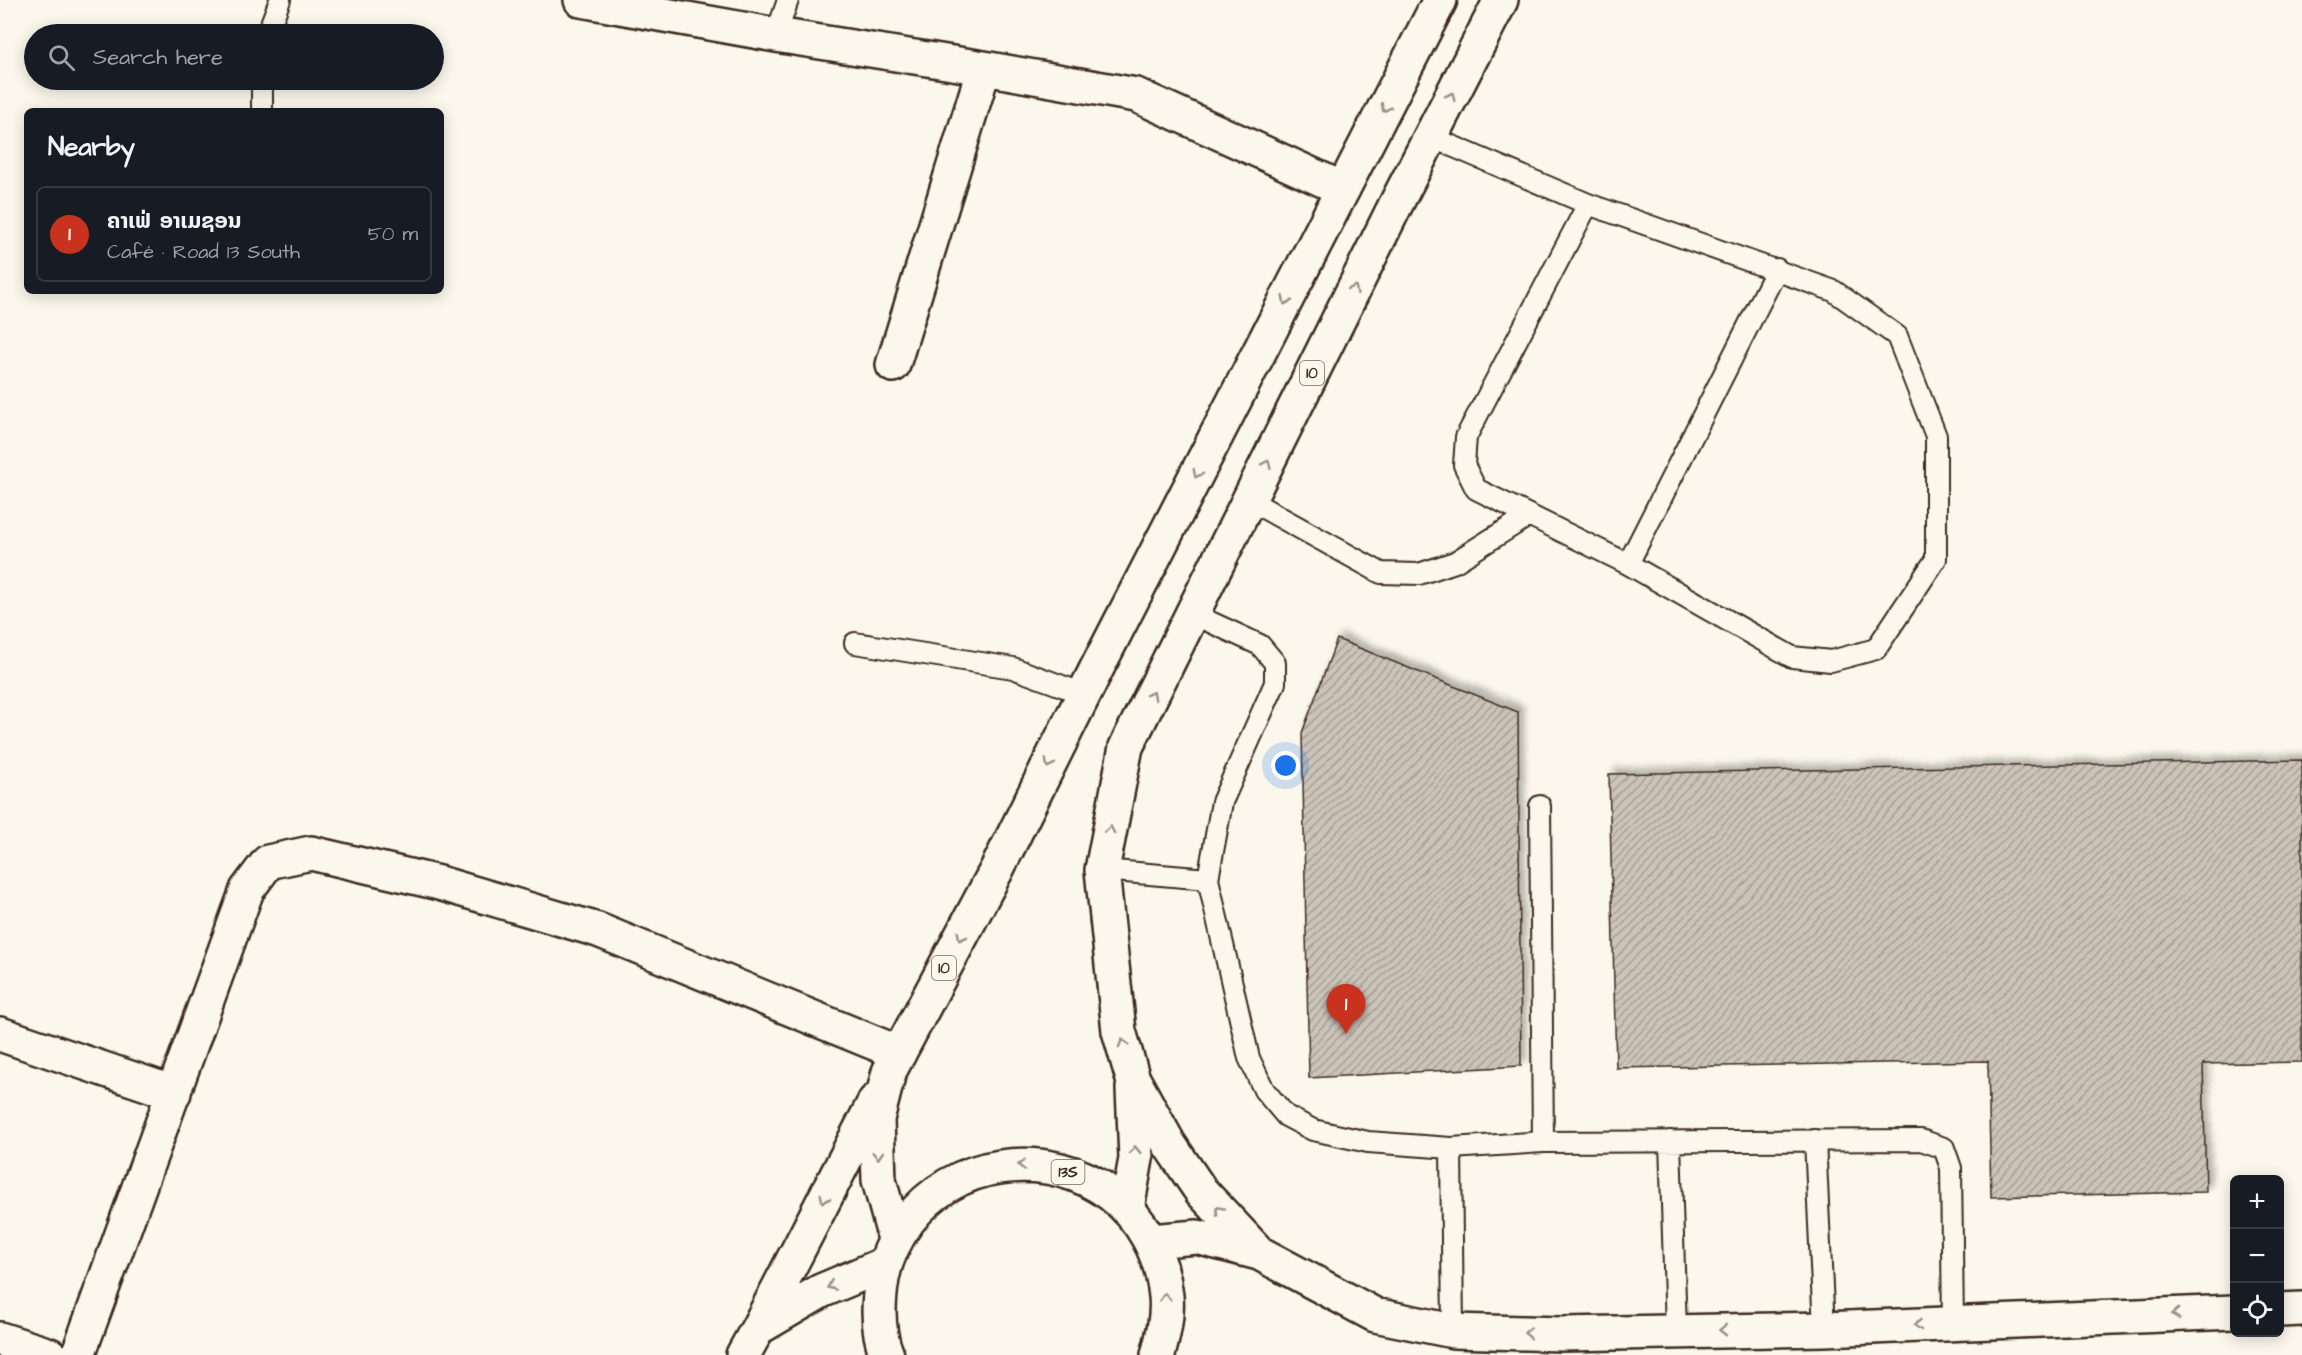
<!DOCTYPE html>
<html lang="en">
<head>
<meta charset="utf-8">
<style>
	:root { --surface:#171b24; --page:#242831; --text:#f1f3f6; --muted:#9ea1a6; --line:#363941; --accent:#c8321e }
	body { margin:0; font-family:"Architects Daughter","Noto Sans Lao",sans-serif; background:var(--page); color:var(--text) }
	.controls { position:absolute; right:18px; bottom:18px; display:grid; overflow:hidden; border-radius:9px; box-shadow:0 3px 15px #0003 }
	.controls button { width:54px; height:54px; display:grid; place-items:center; padding:0; border:0; border-bottom:2px solid var(--line); background:var(--surface); color:var(--text); font:30px sans-serif }
	.you { position:absolute; left:1286px; top:766px; width:21px; height:21px; margin:-15px; border:4px solid #fff; border-radius:50%; background:#1a73e8; box-shadow:0 0 0 9px #1a73e833 }
	.badge { display:grid; place-items:center; width:39px; height:39px; border-radius:50%; background:var(--accent); color:#fff; font-size:20px; font-weight:700 }
	.pin { position:absolute; translate:-50% -50px; filter:drop-shadow(0 2px 3px #0008) }
	.pin::after { content:''; position:absolute; top:32px; width:21px; height:18px; background:inherit; clip-path:polygon(0 0,100% 0,50% 100%) }
	.list { margin:0; padding:0; list-style:none }
	h2 { display:flex; justify-content:space-between; align-items:center; height:78px; margin:0; padding:0 24px; font-size:26px }
	h2 small { font-size:20px; font-weight:400; color:var(--muted) }
	.list li { display:grid; grid-template-columns:39px 1fr auto; gap:18px; align-items:center; box-sizing:border-box; height:96px; margin:0 12px 12px; padding:0 12px; border:2px solid var(--line); border-radius:9px }
	.list b { display:block; font-size:22px; white-space:nowrap }
	.list p { margin:0; font-size:20px; white-space:nowrap; color:var(--muted) }
	.list em { font-size:20px; font-style:normal; color:var(--muted) }
	.icon { flex:none; width:33px; height:33px; fill:none; stroke:currentColor; stroke-width:2; stroke-linecap:round; stroke-linejoin:round }
	.map { position:relative; flex:none; width:2302px; height:1355px; overflow:hidden }
	.search { position:absolute; background:var(--surface); box-shadow:0 3px 15px #0003; left:24px; top:24px; width:420px; height:66px; display:flex; align-items:center; gap:15px; box-sizing:border-box; padding:0 21px; border-radius:33px; color:var(--muted); font-size:22px }
	.panel { position:absolute; background:var(--surface); box-shadow:0 3px 15px #0003; left:24px; top:108px; width:420px; height:186px; border-radius:9px }
	.map>svg:first-child { display:block }
	.building { fill:url(#building-hatch); stroke:#3b2a1e; stroke-width:1.5; filter:url(#shadow) }
	.lines { fill:none; stroke-linecap:round; stroke-linejoin:round }
	.lane-casing { stroke:#3b2a1e; stroke-width:24 }
	.street-casing { stroke:#3b2a1e; stroke-width:38 }
	.highway-casing { stroke:#3b2a1e; stroke-width:38 }
	.lane { stroke:#fbf7ec; stroke-width:20 }
	.street { stroke:#fbf7ec; stroke-width:33 }
	.highway { stroke:#fbf7ec; stroke-width:33 }
	.oneway { stroke:#9b9085 }
	.labels { text-anchor:middle; stroke-width:4.5; stroke-linejoin:round; paint-order:stroke }
	.shield { fill:#fbf7ec; stroke:#75685c; stroke-width:1.5 }
	.shield-label { font-size:15px; font-weight:bold; fill:#3b2a1e }
</style>
</head>
<body>
<div class="map">
<svg width="2302" height="1355" viewBox="0 0 2302 1355">
	<defs>
		<pattern id="building-hatch" width="6" height="6" patternUnits="userSpaceOnUse" patternTransform="scale(1.5)"><rect width="6" height="6" fill="#ccc4b9"/><path d="M-1 1l2-2M0 6l6-6M5 7l2-2" fill="none" stroke="#a79f96"/></pattern>
		<filter id="shadow"><feDropShadow dx="5.5" dy="-5.5" stdDeviation="3" flood-color="#0004"/></filter>
	</defs>
	<rect width="100%" height="100%" fill="#fbf7ec"/>
	<filter id="ink" filterUnits="userSpaceOnUse"><feTurbulence type="fractalNoise" baseFrequency=".0167" numOctaves="2"/><feDisplacementMap in="SourceGraphic" scale="12" xChannelSelector="R" yChannelSelector="G"/><feConvolveMatrix kernelMatrix="1 2 1 2 8 2 1 2 1" color-interpolation-filters="sRGB"/></filter>
	<g filter="url(#ink)">
		<!-- building -->
		<path class="building" d="M1337,639L1518,712L1521,1066L1309,1078L1302,733Z
			M2302,760V1062L2203,1064L2206,1192L1991,1197L1988,1061L1616,1068L1609,774Z"/>
		<g class="lines">
			<defs>
				<path id="lane" d="M267,34L280,0
					M776,35L788,0
					M262,80V111
					M1431,137L1588,204L1834,291L1897,336L1936,436V559L1876,649L1831,661L1792,657L1628,564L1476,489L1464,465L1466,437L1588,204
					M1249,500L1381,573L1419,574L1455,562L1528,516
					M1628,564L1777,269
					M1193,614L1260,645L1275,663V683L1222,802L1208,879L1249,1058L1264,1090L1286,1116L1313,1130L1368,1142L1451,1148L1543,1142L1921,1140L1944,1148L1951,1168L1953,1324
					M855,643L1013,668L1084,694
					M1540,806L1543,1142
					M1102,870L1208,879
					M1815,1140L1824,1329
					M1670,1141L1676,1331
					M1451,1148L1453,1331"/>
				<path id="street" d="M581,0L776,35L984,68L1136,95L1343,189
					M893,365L984,68
					M0,1034L174,1093
					M0,1339L50,1355
					M78,1355L247,890L268,862L311,853L439,883L598,930L899,1053"/>
				<path id="highway" d="M1501,0L1396,204L1126,747L1102,870L1119,1031L1133,1079L1169,1144L1201,1191L1259,1253L1375,1315L1453,1331L1563,1334L1824,1329L2234,1312
					M1127,1208L1136,1159L1133,1088
					M895,1239L879,1180L877,1119L889,1072L996,871L1096,670L1440,0
					M1150,1241L1197,1237L1259,1253
					M2280,1310L2302,1309
					M758,1328L875,1101
					M743,1355L758,1328L821,1291L885,1264
					M887,1355C877,1332 878,1303 882,1279C886,1256 895,1239 908,1221C930,1192 963,1172 1000,1167C1085,1155 1157,1210 1166,1296C1168,1316 1163,1336 1158,1355"/>
			</defs>
			<!-- lane casing -->
			<use href="#lane" class="lane-casing"/>
			<!-- street casing -->
			<use href="#street" class="street-casing"/>
			<!-- highway casing -->
			<use href="#highway" class="highway-casing"/>
			<!-- lane -->
			<use href="#lane" class="lane"/>
			<!-- street -->
			<use href="#street" class="street"/>
			<!-- highway -->
			<use href="#highway" class="highway"/>
		</g>
		<!-- one-way arrows -->
		<defs><path id="oneway-chevron" d="M-2-3.5L2.5 0L-2 3.5" fill="none" stroke-width="1.6" stroke-linecap="round" stroke-linejoin="round" transform="scale(1.5)"/></defs>
		<g class="oneway">
			<use href="#oneway-chevron" transform="translate(1451 96) rotate(-63)"/>
			<use href="#oneway-chevron" transform="translate(1385 108) rotate(117)"/>
			<use href="#oneway-chevron" transform="translate(1354 289) rotate(-64)"/>
			<use href="#oneway-chevron" transform="translate(1286 301) rotate(117)"/>
			<use href="#oneway-chevron" transform="translate(1267 464) rotate(-64)"/>
			<use href="#oneway-chevron" transform="translate(1197 474) rotate(117)"/>
			<use href="#oneway-chevron" transform="translate(1152 695) rotate(-63)"/>
			<use href="#oneway-chevron" transform="translate(1049 764) rotate(117)"/>
			<use href="#oneway-chevron" transform="translate(1110 830) rotate(-79)"/>
			<use href="#oneway-chevron" transform="translate(961 937) rotate(118)"/>
			<use href="#oneway-chevron" transform="translate(1123 1043) rotate(-106)"/>
			<use href="#oneway-chevron" transform="translate(1135 1150) rotate(-90)"/>
			<use href="#oneway-chevron" transform="translate(878 1155) rotate(87)"/>
			<use href="#oneway-chevron" transform="translate(1022 1165) rotate(180)"/>
			<use href="#oneway-chevron" transform="translate(824 1199) rotate(117)"/>
			<use href="#oneway-chevron" transform="translate(1219 1210) rotate(-133)"/>
			<use href="#oneway-chevron" transform="translate(831 1286) rotate(157)"/>
			<use href="#oneway-chevron" transform="translate(1165 1297) rotate(-94)"/>
			<use href="#oneway-chevron" transform="translate(2176 1314) rotate(177)"/>
			<use href="#oneway-chevron" transform="translate(1918 1325) rotate(178)"/>
			<use href="#oneway-chevron" transform="translate(1723 1330) rotate(179)"/>
			<use href="#oneway-chevron" transform="translate(1528 1333) rotate(-179)"/>
		</g>
	</g>
	<g class="labels">
		<!-- shield labels -->
		<g class="shield">
			<rect x="1300" y="361" width="24" height="24" rx="4.5"/>
			<rect x="932" y="956" width="24" height="24" rx="4.5"/>
			<rect x="1051.5" y="1160" width="33" height="24" rx="4.5"/>
		</g>
		<g class="shield-label">
			<text x="1312" y="378">10</text>
			<text x="944" y="973">10</text>
			<text x="1068" y="1177">13S</text>
		</g>
	</g>
</svg>
<div class="controls">
<button>+</button>
<button>−</button>
<button><svg class="icon" aria-label="locate" viewBox="0 0 24 24"><circle cx="12" cy="12" r="6"/><path d="M12 2v4M12 18v4M2 12h4M18 12h4"/></svg></button>
</div>
<div class="you"></div>
<div class="pin badge" style="left:1346px;top:1034px">1</div>
<div class="search"><svg class="icon" aria-label="search" viewBox="0 0 24 24"><circle cx="10" cy="10" r="6"/><path d="M15 15l6 6"/></svg>Search here</div>
<section class="panel">
<h2>Nearby<small></small></h2>
<ul class="list">
<li><span class="badge">1</span><div><b>ຄາເຟ່ ອາເມຊອນ</b><p>Café · Road 13 South</p></div><em>50 m</em></li>
</ul>
</section>
</div>
</body>
</html>
